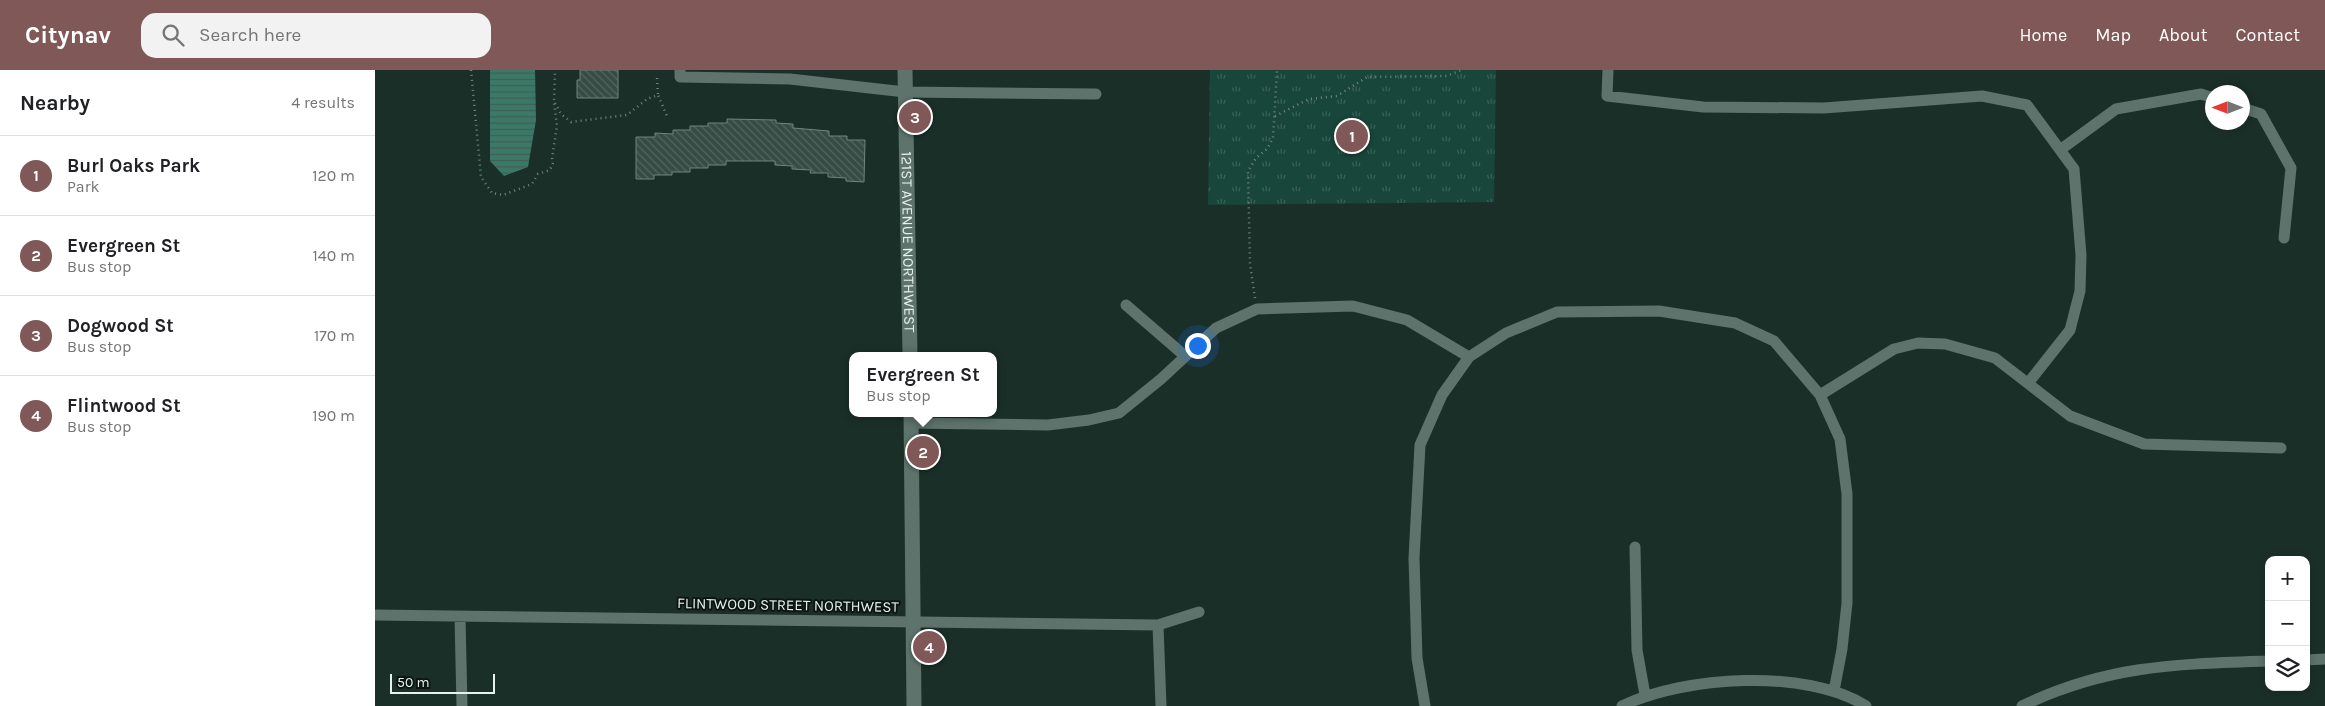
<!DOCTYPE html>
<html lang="en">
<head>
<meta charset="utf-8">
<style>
	:root { --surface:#fff; --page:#f2f2f2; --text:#202124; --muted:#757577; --line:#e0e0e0; --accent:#805858 }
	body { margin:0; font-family:Karla,sans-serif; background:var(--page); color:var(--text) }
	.controls { position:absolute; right:15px; bottom:15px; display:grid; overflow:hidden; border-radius:10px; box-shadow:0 2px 8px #0003 }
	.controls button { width:45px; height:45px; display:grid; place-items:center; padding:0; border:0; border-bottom:1px solid var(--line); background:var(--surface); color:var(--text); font:25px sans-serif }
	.compass { position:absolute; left:1830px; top:15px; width:45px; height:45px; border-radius:50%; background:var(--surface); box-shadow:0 2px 8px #0003; rotate:270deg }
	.scale { position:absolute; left:15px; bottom:12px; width:105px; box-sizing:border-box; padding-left:5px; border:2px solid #e5f1ed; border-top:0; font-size:14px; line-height:18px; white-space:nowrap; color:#e5f1ed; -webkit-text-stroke:4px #0d1512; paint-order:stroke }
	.you { position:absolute; left:822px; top:275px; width:18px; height:18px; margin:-12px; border:4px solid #fff; border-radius:50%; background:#1a73e8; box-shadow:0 0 0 8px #1a73e833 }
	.badge { display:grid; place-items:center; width:32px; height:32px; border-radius:50%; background:var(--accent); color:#fff; font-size:16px; font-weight:700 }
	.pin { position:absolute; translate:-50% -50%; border:2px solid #fff; box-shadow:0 1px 5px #0006 }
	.popup { position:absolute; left:474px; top:282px; width:148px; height:65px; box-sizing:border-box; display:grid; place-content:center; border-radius:10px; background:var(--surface); filter:drop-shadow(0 1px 4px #0005); font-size:16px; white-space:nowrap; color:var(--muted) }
	.popup b { font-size:19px; color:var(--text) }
	.popup::after { content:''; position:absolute; left:50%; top:100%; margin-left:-10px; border:10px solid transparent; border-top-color:var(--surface) }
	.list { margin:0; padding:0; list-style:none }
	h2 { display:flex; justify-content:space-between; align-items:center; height:65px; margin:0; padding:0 20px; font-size:21px }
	h2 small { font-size:16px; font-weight:400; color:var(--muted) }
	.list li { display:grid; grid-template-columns:32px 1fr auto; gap:15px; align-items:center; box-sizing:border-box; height:80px; padding:0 20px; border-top:1px solid var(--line) }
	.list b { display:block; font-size:19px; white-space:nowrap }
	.list p { margin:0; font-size:16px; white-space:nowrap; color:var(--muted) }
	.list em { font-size:16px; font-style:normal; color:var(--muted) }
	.icon { flex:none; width:28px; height:28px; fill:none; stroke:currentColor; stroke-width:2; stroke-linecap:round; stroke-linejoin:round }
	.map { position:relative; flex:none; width:1950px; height:636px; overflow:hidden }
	header { display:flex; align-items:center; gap:30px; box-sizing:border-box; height:70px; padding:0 25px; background:var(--accent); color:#fff }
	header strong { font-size:24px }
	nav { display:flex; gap:28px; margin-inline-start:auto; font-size:18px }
	.search { width:350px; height:45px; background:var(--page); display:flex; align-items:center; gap:12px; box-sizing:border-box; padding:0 18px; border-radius:15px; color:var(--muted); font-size:19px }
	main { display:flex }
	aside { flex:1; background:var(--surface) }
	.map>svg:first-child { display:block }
	.park { fill:url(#park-tufts) }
	.water { fill:url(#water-rules) }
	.building { fill:url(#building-back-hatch); stroke:#6f857e }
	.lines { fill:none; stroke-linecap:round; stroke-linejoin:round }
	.path { stroke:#758580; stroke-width:2.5; stroke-dasharray:1 4; stroke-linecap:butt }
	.street { stroke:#5d736b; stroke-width:11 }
	.secondary { stroke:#5d736b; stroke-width:15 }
	.labels { text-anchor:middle; stroke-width:4; stroke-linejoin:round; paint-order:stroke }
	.street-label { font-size:15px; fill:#e5f1ed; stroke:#0d1512 }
</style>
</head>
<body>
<header>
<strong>Citynav</strong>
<div class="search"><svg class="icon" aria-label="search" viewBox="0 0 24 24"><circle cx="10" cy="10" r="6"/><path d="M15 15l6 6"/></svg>Search here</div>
<nav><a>Home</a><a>Map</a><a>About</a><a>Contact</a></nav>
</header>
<main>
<aside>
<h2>Nearby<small>4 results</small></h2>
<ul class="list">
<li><span class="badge">1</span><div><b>Burl Oaks Park</b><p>Park</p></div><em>120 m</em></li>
<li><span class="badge">2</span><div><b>Evergreen St</b><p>Bus stop</p></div><em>140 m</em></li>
<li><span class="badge">3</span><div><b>Dogwood St</b><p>Bus stop</p></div><em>170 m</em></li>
<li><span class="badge">4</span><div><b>Flintwood St</b><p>Bus stop</p></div><em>190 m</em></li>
</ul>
</aside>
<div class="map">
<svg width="1950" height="636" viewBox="0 0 1950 636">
	<defs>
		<pattern id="park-tufts" width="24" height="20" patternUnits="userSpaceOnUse" patternTransform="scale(1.25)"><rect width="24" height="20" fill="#19463a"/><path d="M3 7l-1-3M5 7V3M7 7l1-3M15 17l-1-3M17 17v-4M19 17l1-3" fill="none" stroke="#3a6157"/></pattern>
		<pattern id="water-rules" width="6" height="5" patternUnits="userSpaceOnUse" patternTransform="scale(1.25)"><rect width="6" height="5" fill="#3c7866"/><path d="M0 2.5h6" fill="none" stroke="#415e55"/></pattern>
		<pattern id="building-back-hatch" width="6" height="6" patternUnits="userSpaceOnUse" patternTransform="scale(1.25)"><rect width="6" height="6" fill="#364b44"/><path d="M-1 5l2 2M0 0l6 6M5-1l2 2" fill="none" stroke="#53655f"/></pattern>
	</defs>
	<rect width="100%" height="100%" fill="#1b2f29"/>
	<!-- park -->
	<path class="park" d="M835,0H1121L1119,132L833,135Z"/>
	<!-- water -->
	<path class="water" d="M115,0H160L161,50L153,97L129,106L115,91Z"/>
	<!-- building -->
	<path class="building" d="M205,0H243V28H202V10H205Z
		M352,49L401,50V53L418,54V58L454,61V66H472V70H490L489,112L471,111V108L453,107V103H435L436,100L417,99V96L400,95V91H351V95H333V98H315V102H297V105H279V109H261V67H280V63L298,64V60H315V56H333V53H352Z"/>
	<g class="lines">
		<!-- path -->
		<path class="path" d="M96,0L106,107L117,123L128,125L157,114L163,104L175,100L178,93L177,88L182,56L179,33L180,0
			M282,8L283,25
			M180,33L186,44L196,52L252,45L272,29L283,25L292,46
			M900,46L934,29L962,26L992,7L1072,6L1086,0
			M880,228L875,194L873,101L881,88L892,79L898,68L902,0"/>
		<!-- street -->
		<path class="street" d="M305,0V7L415,9L530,22L721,24
			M1233,0L1232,26L1328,37L1449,38L1607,26L1652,35L1699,99L1706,185L1705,221L1695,260L1654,312
			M1868,38L1886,44L1916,98L1909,168
			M1685,80L1741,39L1826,24L1838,28
			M751,235L810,286
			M1445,325L1519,279L1543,273L1570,274L1620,288L1695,346L1769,374L1906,378
			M536,353L673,355L714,350L744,343L786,309L841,258L882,239L978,236L1032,250L1094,287
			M1260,477L1262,580L1270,625
			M0,545L783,555L824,542
			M85,547L87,636
			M783,555L786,636
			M1931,590L1950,589
			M1050,636L1042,588L1039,488L1045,375L1067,325L1094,287L1131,263L1182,242L1284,241L1360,253L1399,271L1445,325L1465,369L1472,424V533L1467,579L1459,621
			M1247,636C1309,606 1431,598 1491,636
			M1647,636C1732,595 1802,594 1894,591"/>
		<!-- secondary -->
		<g class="secondary">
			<path id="s1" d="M530,0L535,286"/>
			<path d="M536,343L539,636"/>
		</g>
	</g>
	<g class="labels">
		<!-- street labels -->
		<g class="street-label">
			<text dy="5" stroke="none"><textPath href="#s1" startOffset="172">121ST AVENUE NORTHWEST</textPath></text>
			<text transform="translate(413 535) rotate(1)" y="5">FLINTWOOD STREET NORTHWEST</text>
		</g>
	</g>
</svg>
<div class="controls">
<button>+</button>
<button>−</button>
<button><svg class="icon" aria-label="layers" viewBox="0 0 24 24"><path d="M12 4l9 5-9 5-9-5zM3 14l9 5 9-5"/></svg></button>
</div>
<svg class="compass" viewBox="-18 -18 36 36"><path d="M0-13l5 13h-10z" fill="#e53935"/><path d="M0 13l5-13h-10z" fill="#757577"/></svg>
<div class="scale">50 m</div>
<div class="you"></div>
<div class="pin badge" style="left:977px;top:66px">1</div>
<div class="pin badge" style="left:548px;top:382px">2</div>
<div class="popup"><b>Evergreen St</b>Bus stop</div>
<div class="pin badge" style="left:540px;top:47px">3</div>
<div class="pin badge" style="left:554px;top:577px">4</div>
</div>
</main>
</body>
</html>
